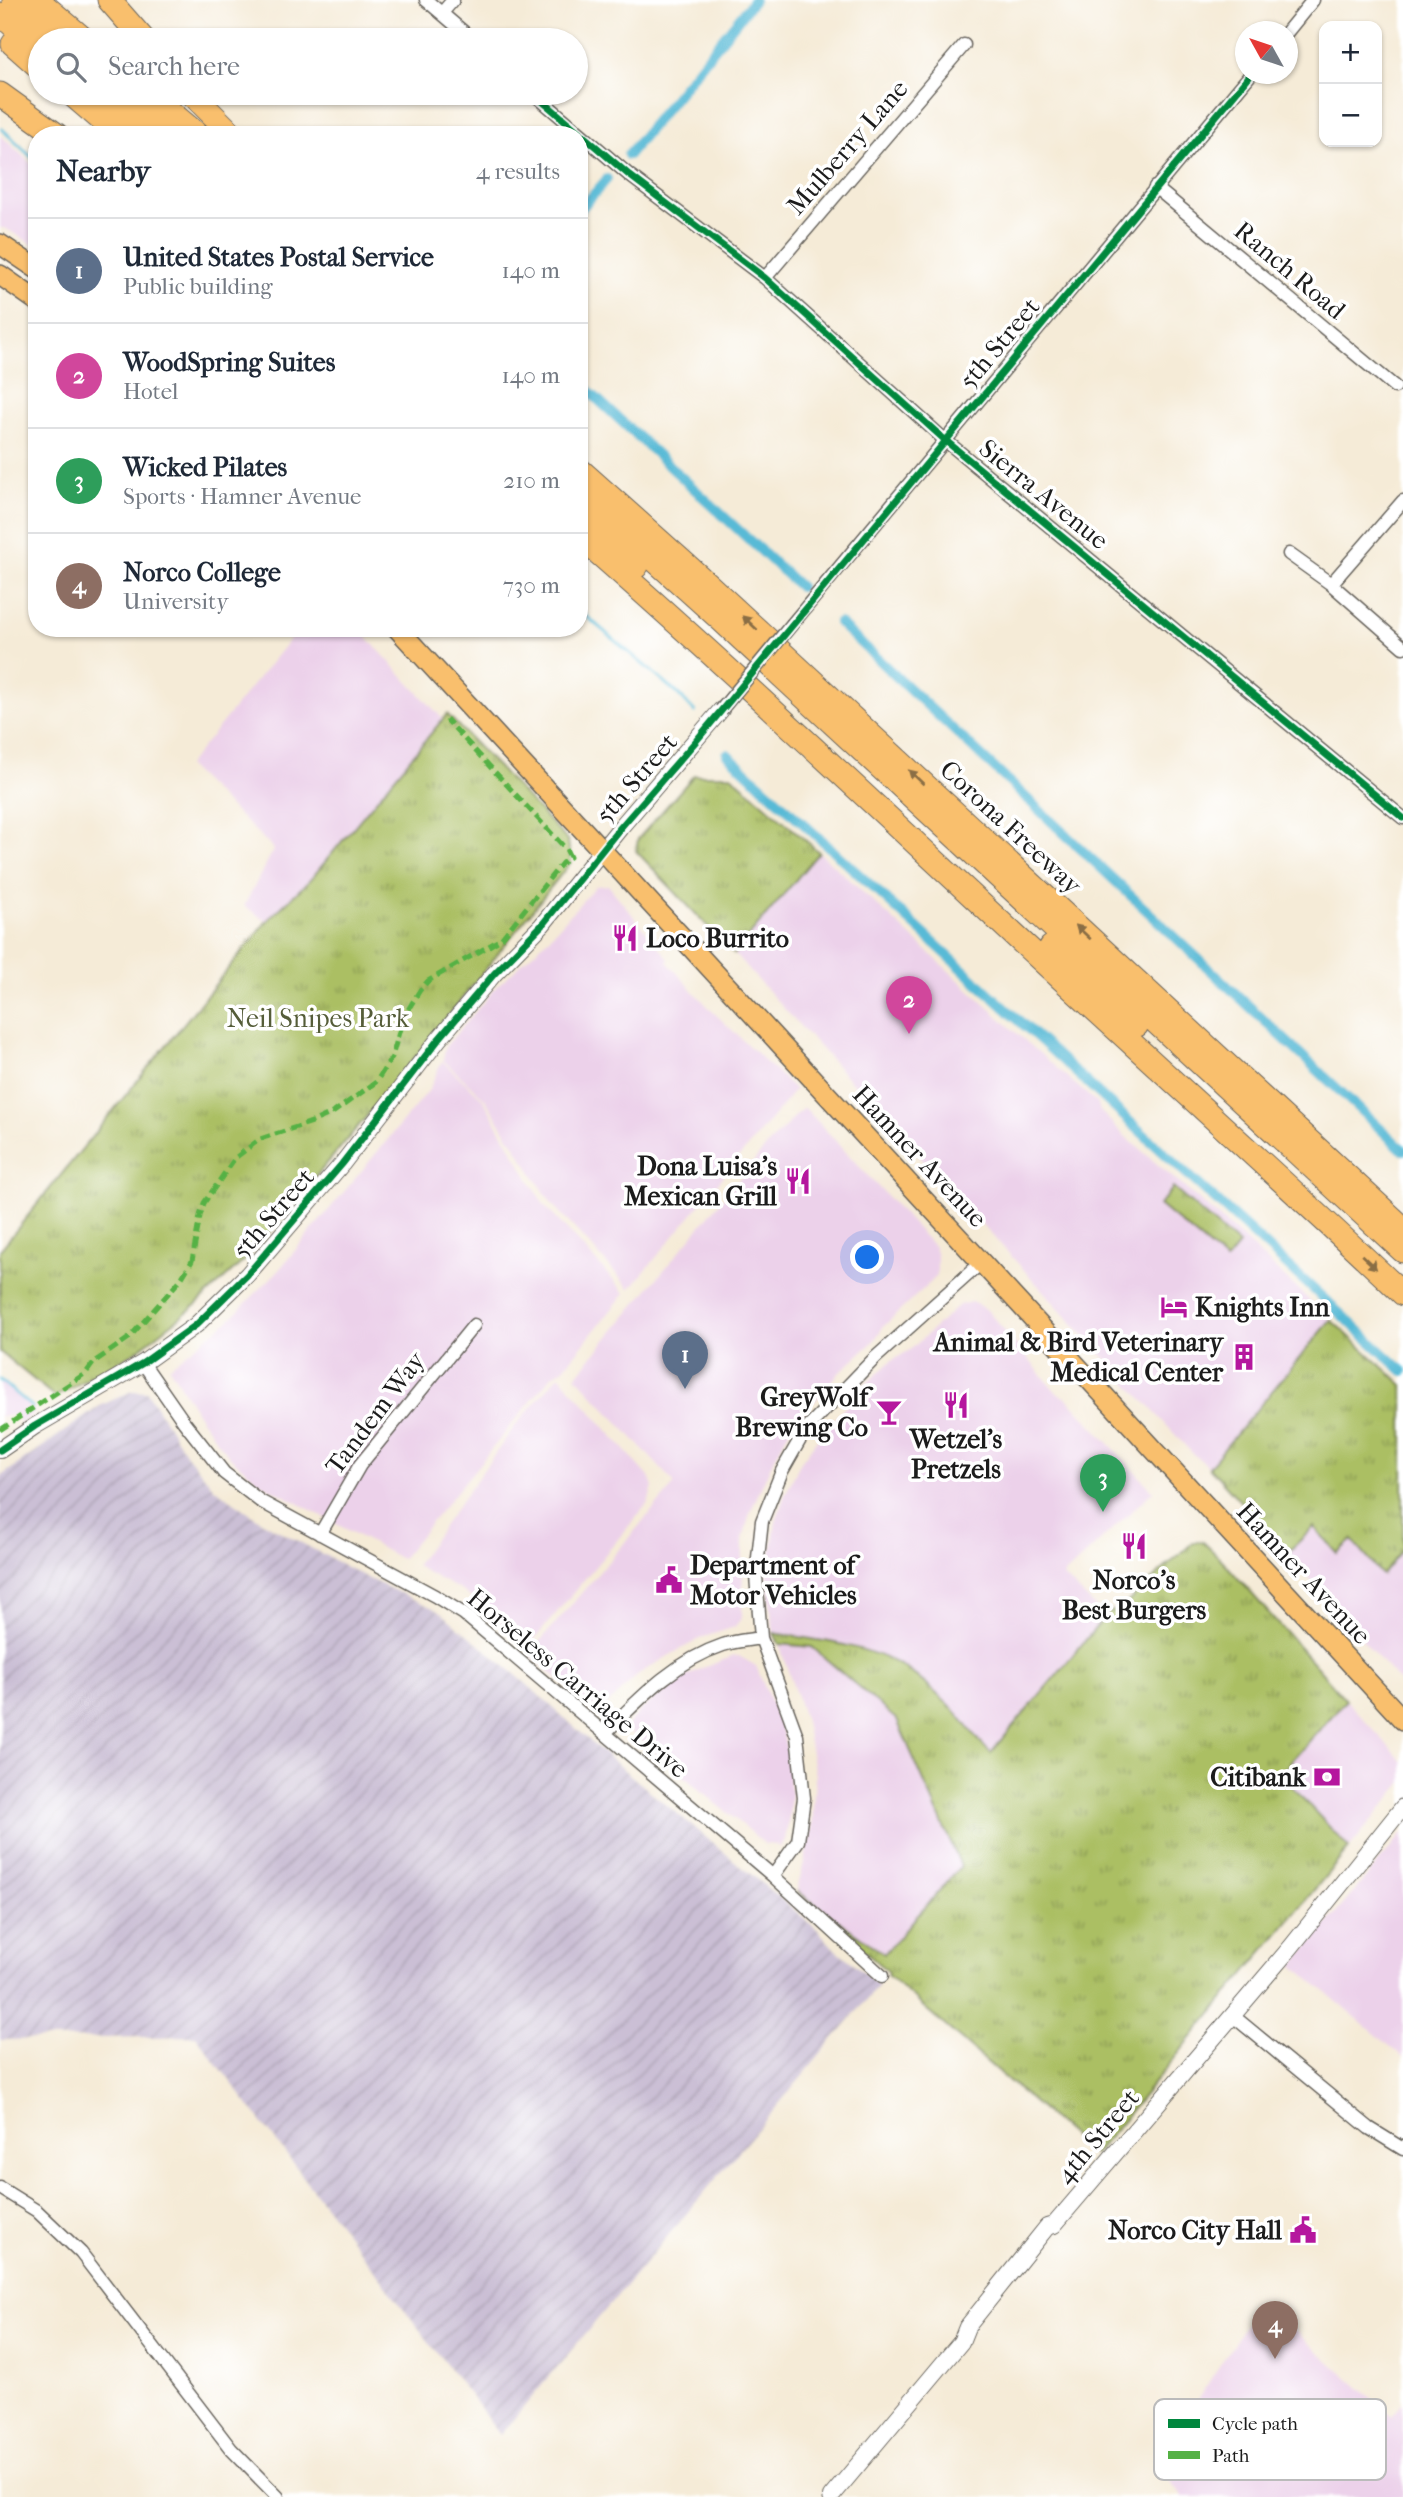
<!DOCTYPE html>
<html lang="en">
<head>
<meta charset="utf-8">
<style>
	:root { --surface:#fff; --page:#f6f6f7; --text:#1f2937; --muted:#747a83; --line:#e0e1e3; --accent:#111827 }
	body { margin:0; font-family:"IM FELL French Canon",serif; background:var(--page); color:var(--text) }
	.controls { position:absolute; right:21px; top:21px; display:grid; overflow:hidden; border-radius:14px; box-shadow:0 2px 5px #0004 }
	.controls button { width:63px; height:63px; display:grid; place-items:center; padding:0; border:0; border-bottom:2px solid var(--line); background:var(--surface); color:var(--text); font:35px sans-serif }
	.compass { position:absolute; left:1235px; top:21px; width:63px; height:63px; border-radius:50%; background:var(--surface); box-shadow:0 2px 5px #0004; rotate:310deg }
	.you { position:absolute; left:868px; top:1258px; width:24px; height:24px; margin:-18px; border:5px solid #fff; border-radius:50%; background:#1a73e8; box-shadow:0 0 0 10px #1a73e833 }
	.badge { display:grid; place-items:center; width:46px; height:46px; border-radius:50%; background:var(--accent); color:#fff; font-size:23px; font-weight:700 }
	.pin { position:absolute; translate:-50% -58px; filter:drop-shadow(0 2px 4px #0008) }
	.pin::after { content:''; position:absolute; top:37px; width:24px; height:21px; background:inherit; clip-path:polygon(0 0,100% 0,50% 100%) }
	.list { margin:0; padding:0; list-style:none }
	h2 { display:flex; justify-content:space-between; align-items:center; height:91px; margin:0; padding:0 28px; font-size:30px }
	h2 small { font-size:23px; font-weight:400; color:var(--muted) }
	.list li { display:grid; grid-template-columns:46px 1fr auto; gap:21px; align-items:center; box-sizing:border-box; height:105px; padding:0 28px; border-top:2px solid var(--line) }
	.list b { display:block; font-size:26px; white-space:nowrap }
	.list p { margin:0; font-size:23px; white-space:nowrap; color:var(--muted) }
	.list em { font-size:23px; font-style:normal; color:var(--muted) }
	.icon { flex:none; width:38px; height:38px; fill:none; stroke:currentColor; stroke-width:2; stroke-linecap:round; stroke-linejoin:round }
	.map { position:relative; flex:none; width:1403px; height:2497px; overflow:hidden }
	.search { position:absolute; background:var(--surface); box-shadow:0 2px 5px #0004; left:28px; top:28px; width:560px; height:77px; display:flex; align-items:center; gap:18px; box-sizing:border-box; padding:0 24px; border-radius:38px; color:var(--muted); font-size:26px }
	.panel { position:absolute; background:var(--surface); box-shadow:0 2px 5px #0004; left:28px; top:126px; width:560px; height:511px; border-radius:28px }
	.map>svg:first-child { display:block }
	.built { fill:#ecd1ea }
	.industrial { fill:url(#industrial-furrows) }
	.grass { fill:url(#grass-tufts); stroke:#646e40; stroke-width:2 }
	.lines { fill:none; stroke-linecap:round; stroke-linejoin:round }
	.stream { stroke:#58bad6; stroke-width:3.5 }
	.canal { stroke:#58bad6; stroke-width:10 }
	.minor-casing { stroke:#68645d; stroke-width:15 }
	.tertiary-casing { stroke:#68645d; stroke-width:18 }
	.primary-casing { stroke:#68645d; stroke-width:22 }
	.motorway-casing { stroke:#68645d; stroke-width:25 }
	.minor { stroke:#fff; stroke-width:12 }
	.tertiary { stroke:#fff; stroke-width:16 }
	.primary { stroke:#f9bf6d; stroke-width:19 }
	.motorway { stroke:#f9bf6d; stroke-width:23 }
	.minor-bridge-casing { stroke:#68645d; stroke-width:15; stroke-linecap:butt }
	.minor-bridge { stroke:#fff; stroke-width:12 }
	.quiet { stroke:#55b145; stroke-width:5; stroke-dasharray:10 5; stroke-linecap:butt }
	.cycleway-casing { stroke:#fff; stroke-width:11 }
	.cycleway { stroke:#00873e; stroke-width:7 }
	.oneway { fill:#8a6e44 }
	.labels { text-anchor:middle; stroke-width:7; stroke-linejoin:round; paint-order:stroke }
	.street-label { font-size:26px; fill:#1c1c1c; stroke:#fff }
	.poi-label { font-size:26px; font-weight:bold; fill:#1c1c1c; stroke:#fff; text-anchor:end }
	.park-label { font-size:26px; fill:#555d39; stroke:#fff }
	.key { fill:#fff; stroke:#bbb; stroke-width:2 }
	.key-label { font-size:19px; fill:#1c1c1c }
</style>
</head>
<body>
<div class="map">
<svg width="1403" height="2497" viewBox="0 0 1403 2497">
	<defs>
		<pattern id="industrial-furrows" width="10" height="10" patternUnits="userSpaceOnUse" patternTransform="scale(1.75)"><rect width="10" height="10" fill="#cbbfd5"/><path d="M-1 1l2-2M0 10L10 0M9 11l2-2" fill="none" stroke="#aea4b6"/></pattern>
		<pattern id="grass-tufts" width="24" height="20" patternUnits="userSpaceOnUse" patternTransform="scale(1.75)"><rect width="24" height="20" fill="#abbf64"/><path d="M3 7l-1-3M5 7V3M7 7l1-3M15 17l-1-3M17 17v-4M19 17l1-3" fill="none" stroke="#8a9a52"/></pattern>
	</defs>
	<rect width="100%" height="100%" fill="#fff"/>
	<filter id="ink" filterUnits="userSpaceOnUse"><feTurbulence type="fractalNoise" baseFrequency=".0143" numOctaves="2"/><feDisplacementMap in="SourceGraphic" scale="14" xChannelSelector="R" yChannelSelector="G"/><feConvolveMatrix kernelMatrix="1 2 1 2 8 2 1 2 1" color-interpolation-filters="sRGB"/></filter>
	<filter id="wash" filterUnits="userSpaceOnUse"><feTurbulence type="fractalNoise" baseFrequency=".00686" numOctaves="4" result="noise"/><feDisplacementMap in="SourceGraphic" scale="28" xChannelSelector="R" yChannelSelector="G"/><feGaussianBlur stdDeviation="1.57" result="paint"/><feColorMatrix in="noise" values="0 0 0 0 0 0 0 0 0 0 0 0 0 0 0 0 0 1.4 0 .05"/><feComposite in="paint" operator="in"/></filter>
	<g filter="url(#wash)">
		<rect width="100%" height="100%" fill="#f5ebd7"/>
		<!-- built -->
		<path class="built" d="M0,135L37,169V247L5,228H0Z
			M299,628H358L443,719L311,879L267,921L244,906L274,849L187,766Z
			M819,852L1021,1037L1098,1104L1100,1111L1127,1138L1229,1226L1331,1320L1209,1467L1191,1452L734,954Z
			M608,885L669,959L667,962L711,1010L795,1090L630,1289L552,1204L485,1099L443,1060L446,1046L499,984L544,943L596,886Z
			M442,1061L483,1099L544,1205L625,1293L563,1369L552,1376L401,1559L261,1483L230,1457L200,1418L169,1367L229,1320L278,1271L429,1090Z
			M803,1108L806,1109L934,1247L937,1256V1276L884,1326L873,1342L839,1373L789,1431L770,1467L750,1513L743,1539L742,1617L735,1627L704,1637L677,1651L640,1673L605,1706L590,1707L529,1654L675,1484L576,1376L766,1147Z
			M971,1302L986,1309L1058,1394L1067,1398L1153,1491L1063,1576L1100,1611L1109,1612L991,1753L873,1653L830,1642L774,1633L767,1581L776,1522L784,1497L801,1461L823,1432L865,1385L891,1361L910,1350L959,1305Z
			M559,1375L649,1477L653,1487L648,1503L529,1646L464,1592L415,1566L514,1427Z
			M0,1382L36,1412L21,1423L15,1415L0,1416Z
			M1314,1526L1351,1539L1382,1574L1403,1549V1686L1287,1553Z
			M779,1644L812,1647L897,1720L958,1855L961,1866L884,1955L797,1890L812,1830L815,1775L805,1721Z
			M734,1656H739L756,1666L781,1727L787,1751L791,1794L789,1817L785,1840L779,1848L777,1845L765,1844L627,1729V1726L641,1710L679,1680L705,1667Z
			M1346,1700L1403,1762V1782L1349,1848L1280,1774Z
			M1403,1833V2057L1293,1965Z
			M1261,2301L1392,2416L1403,2403V2497H1183L1156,2464Z"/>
		<!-- industrial -->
		<path class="industrial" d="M132,1391L147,1392L185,1453L214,1488L264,1523L371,1580L433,1608L445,1616L522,1680L607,1756L816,1928L832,1946L879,1985L500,2435L196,2036L0,2040V1477L100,1406Z"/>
		<!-- grass -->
		<path class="grass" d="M447,714L568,841L571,862L393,1085L250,1255L196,1305L135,1352L55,1397L0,1352V1250L267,921L311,879Z
			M694,775H731L819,852L734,954L636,851L638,839Z
			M1173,1188L1239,1245L1226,1261L1159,1205Z
			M1331,1320L1403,1385V1549L1382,1575L1352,1540L1337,1553L1314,1527L1287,1553L1209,1467Z
			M1197,1541L1203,1542L1222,1560L1346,1700L1280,1774L1349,1848L1094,2155L887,1975L888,1972L797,1891L884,1954L961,1866L897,1720L812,1647L779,1644L774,1633C815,1640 861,1644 898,1664C915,1673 938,1695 952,1708C967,1722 975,1740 991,1753L1109,1612L1119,1610L1190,1545Z"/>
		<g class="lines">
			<!-- stream -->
			<path class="stream" d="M2,129L37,162
				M579,610L678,694L695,712
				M0,1380L32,1407"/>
			<!-- canal -->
			<path class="canal" d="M628,155L754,0
				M579,211L607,179
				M579,382L800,587
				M839,623L1403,1150
				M727,754L1403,1371"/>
		</g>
	</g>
	<g filter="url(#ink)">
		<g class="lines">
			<defs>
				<path id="minor" d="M426,0L473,40
					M442,13L453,0
					M1287,32L1313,0
					M533,93L629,175L765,278L946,441L1403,818
					M1155,187L1395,387
					M765,278L964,45
					M1289,554L1331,584L1403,647
					M1331,584L1403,501
					M793,623L1251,74
					M143,1363L184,1422L224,1473L260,1501L435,1596L464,1614L773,1876L882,1976
					M320,1534L360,1465L474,1325
					M605,1733C640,1698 675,1661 723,1645C735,1641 749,1640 761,1638
					M773,1876L798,1841L804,1798L797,1736L761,1638L756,1576L762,1521L782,1471L806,1429L875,1358L982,1262
					M1232,2015L1369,2128L1403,2149
					M0,2188L37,2211L81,2253L231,2449L278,2497"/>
				<path id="tertiary" d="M0,1450L35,1426L143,1363L196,1325L247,1275L342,1164L438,1040L494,974L542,925L620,828L721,710
					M831,2497L961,2342L967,2327L1047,2227L1054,2225L1291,1947L1403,1807"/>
				<path id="primary" d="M0,244L37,269
					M0,275L37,301
					M397,628L1403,1720"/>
				<path id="motorway" d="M14,0L48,29
					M38,0L85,40
					M109,0L144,40
					M0,14L40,49
					M13,44L40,68
					M70,93L119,135
					M123,93L172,135
					M148,93L198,135
					M191,93L233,135
					M0,94L57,135
					M110,108L140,135
					M579,469L710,586L1403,1228
					M579,492L720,619L1403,1251
					M579,514L637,566
					M579,536C736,673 887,817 1039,958C1160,1070 1283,1180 1403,1294
					M1051,947L1137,1025"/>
			</defs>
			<!-- minor casing -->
			<use href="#minor" class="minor-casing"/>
			<!-- tertiary casing -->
			<use href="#tertiary" class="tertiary-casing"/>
			<!-- primary casing -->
			<use href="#primary" class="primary-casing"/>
			<!-- motorway casing -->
			<use href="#motorway" class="motorway-casing"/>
			<!-- minor -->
			<use href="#minor" class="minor"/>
			<!-- tertiary -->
			<use href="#tertiary" class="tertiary"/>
			<!-- primary -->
			<use href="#primary" class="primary"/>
			<!-- motorway -->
			<use href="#motorway" class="motorway"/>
			<defs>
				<path id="minor-bridge" d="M721,710L793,623"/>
			</defs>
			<!-- minor-bridge casing -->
			<use href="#minor-bridge" class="minor-bridge-casing"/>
			<!-- minor-bridge -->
			<use href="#minor-bridge" class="minor-bridge"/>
			<!-- quiet -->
			<path class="quiet" d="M0,1430L86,1373L94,1362L129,1338L181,1279L192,1261L200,1216L204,1203L235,1158L260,1139L312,1122L334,1112L376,1082L392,1057L403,1018L420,990L428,981L501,939L562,863L570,857L566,849L446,719"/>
			<defs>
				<path id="cycleway" d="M533,93L629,175L765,278L946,441L1403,818
					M0,1450L35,1426L143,1363L196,1325L247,1275L342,1164L438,1040L494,974L542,925L620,828L696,741L1251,74"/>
			</defs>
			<!-- cycleway casing -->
			<use href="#cycleway" class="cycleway-casing"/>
			<!-- cycleway -->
			<use href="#cycleway" class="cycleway"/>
		</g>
		<!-- one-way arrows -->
		<defs><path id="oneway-solid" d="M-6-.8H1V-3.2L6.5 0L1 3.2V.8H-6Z" transform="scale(1.75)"/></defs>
		<g class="oneway">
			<use href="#oneway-solid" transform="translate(750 623) rotate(-137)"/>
			<use href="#oneway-solid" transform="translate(916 777) rotate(-137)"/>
			<use href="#oneway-solid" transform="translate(1083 932) rotate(-137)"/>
			<use href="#oneway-solid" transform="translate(1369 1262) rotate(43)"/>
		</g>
	</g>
	<!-- icons -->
	<defs>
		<symbol id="restaurant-bare" viewBox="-9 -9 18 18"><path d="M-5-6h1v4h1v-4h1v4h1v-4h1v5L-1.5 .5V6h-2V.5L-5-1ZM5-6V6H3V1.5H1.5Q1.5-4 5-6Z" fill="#b5179e" stroke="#fff" stroke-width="2.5" paint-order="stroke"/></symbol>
		<symbol id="hotel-bare" viewBox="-9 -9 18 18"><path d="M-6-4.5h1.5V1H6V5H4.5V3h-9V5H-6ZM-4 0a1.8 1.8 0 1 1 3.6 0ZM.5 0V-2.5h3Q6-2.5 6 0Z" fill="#b5179e" stroke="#fff" stroke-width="2.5" paint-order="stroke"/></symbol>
		<symbol id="building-bare" viewBox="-9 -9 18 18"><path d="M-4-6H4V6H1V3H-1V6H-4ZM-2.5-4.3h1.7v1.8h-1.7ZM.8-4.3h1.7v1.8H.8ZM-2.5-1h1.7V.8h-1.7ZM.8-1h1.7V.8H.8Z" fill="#b5179e" stroke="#fff" stroke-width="2.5" paint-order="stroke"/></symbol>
		<symbol id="bar-bare" viewBox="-9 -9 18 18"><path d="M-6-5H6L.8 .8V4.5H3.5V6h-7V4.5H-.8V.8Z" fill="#b5179e" stroke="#fff" stroke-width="2.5" paint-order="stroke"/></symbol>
		<symbol id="civic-bare" viewBox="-9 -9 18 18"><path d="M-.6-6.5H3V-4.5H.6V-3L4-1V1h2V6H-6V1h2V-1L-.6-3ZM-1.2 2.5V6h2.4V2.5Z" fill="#b5179e" stroke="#fff" stroke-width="2.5" paint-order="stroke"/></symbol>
		<symbol id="bank-bare" viewBox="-9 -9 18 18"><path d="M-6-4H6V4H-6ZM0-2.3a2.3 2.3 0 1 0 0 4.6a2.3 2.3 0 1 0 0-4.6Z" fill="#b5179e" stroke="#fff" stroke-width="2.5" paint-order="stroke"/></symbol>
	</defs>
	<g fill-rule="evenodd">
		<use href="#restaurant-bare" x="606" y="919" width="38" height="38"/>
		<use href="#restaurant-bare" x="779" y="1162" width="38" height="38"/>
		<use href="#hotel-bare" x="1155" y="1288" width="38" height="38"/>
		<use href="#building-bare" x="1225" y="1338" width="38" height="38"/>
		<use href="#restaurant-bare" x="937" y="1386" width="38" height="38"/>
		<use href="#bar-bare" x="870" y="1393" width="38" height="38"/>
		<use href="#restaurant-bare" x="1115" y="1527" width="38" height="38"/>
		<use href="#civic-bare" x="650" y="1561" width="38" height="38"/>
		<use href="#bank-bare" x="1308" y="1758" width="38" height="38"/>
		<use href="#civic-bare" x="1284" y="2211" width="38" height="38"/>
	</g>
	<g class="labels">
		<!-- street labels -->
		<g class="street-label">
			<text transform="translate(847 147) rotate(-49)" y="9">Mulberry Lane</text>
			<text transform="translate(1290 270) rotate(40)" y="9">Ranch Road</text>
			<text transform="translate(999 343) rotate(-50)" y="9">5th Street</text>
			<text transform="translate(1044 494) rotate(39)" y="9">Sierra Avenue</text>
			<text transform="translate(636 778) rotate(-49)" y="9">5th Street</text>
			<text transform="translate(1011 827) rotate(43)" y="9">Corona Freeway</text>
			<text transform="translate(920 1156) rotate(47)" y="9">Hamner Avenue</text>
			<text transform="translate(273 1213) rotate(-49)" y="9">5th Street</text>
			<text transform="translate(375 1413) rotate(-53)" y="9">Tandem Way</text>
			<text transform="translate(1304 1573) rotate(47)" y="9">Hamner Avenue</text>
			<text transform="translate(578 1683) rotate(40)" y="9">Horseless Carriage Drive</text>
			<text transform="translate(1097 2136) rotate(-50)" y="9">4th Street</text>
		</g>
		<!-- poi labels -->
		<g class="poi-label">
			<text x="646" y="947" text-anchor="start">Loco Burrito</text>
			<text x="777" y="1175">Dona Luisa’s<tspan x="777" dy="30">Mexican Grill</tspan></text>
			<text x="1195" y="1316" text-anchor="start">Knights Inn</text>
			<text x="1223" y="1351">Animal &amp; Bird Veterinary<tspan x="1223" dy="30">Medical Center</tspan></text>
			<text x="868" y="1406">GreyWolf<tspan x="868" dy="30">Brewing Co</tspan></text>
			<text x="956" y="1448" text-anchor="middle">Wetzel's<tspan x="956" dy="30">Pretzels</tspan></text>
			<text x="690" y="1574" text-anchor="start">Department of<tspan x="690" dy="30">Motor Vehicles</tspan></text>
			<text x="1134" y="1589" text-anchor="middle">Norco's<tspan x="1134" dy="30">Best Burgers</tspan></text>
			<text x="1306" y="1786">Citibank</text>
			<text x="1282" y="2239">Norco City Hall</text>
		</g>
		<!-- park labels -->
		<g class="park-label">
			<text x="318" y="1027">Neil Snipes Park</text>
		</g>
	</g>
	<!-- legend -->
	<rect x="1154" y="2399" width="232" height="81" rx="10" class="key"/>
	<rect x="1168" y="2419" width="32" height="9" fill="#00873e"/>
	<rect x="1168" y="2451" width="32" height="8" fill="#55b145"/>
	<g class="key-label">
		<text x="1212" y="2430">Cycle path</text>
		<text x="1212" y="2462">Path</text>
	</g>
</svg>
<div class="controls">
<button>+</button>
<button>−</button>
</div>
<svg class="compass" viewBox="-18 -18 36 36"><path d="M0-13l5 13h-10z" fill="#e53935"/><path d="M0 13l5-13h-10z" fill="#747a83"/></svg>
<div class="you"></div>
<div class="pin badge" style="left:685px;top:1389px;background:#5c6f8a">1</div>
<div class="pin badge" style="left:909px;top:1034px;background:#d1479c">2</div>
<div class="pin badge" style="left:1103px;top:1512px;background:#2e9e5b">3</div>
<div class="pin badge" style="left:1275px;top:2359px;background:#8d6e63">4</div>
<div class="search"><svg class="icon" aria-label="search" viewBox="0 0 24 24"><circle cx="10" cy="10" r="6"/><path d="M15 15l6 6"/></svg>Search here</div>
<section class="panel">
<h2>Nearby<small>4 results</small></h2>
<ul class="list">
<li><span class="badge" style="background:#5c6f8a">1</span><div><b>United States Postal Service</b><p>Public building</p></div><em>140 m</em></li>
<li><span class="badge" style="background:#d1479c">2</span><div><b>WoodSpring Suites</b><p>Hotel</p></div><em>140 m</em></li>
<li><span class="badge" style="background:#2e9e5b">3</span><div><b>Wicked Pilates</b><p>Sports · Hamner Avenue</p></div><em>210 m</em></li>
<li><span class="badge" style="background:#8d6e63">4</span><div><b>Norco College</b><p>University</p></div><em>730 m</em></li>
</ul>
</section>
</div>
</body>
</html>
